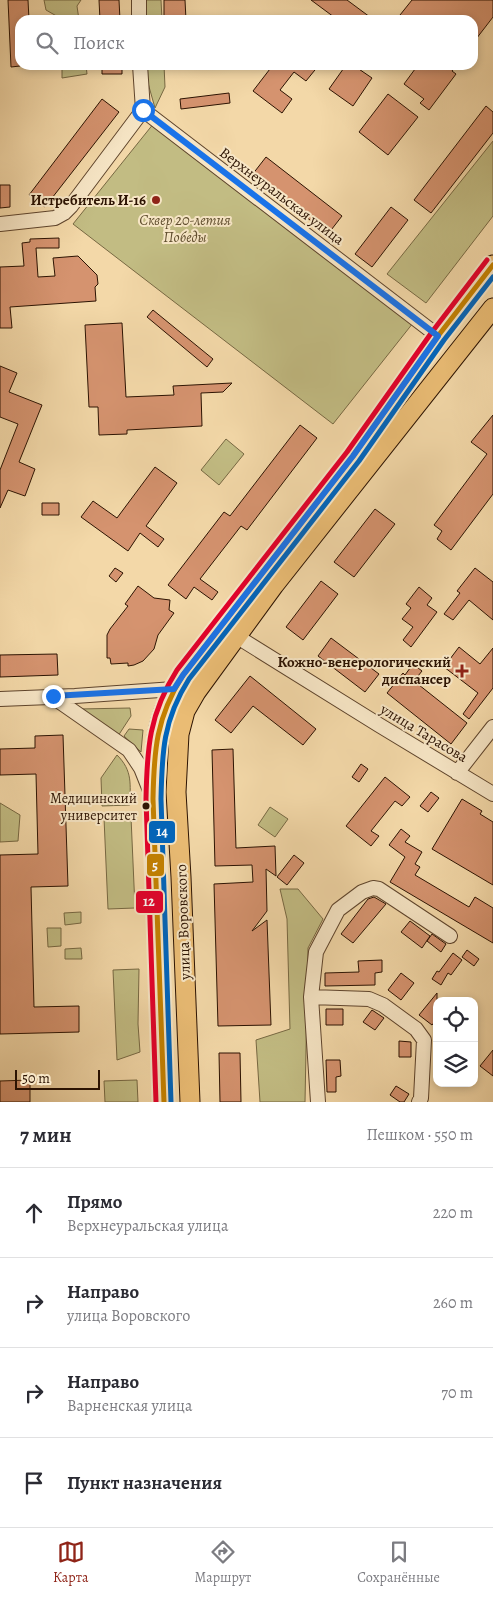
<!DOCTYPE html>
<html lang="ru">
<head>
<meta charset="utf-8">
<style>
	:root { --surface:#fff; --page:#f2f2f3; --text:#2b2b33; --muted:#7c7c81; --line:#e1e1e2; --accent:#8f2418 }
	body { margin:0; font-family:Alegreya,serif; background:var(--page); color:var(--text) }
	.controls { position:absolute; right:15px; bottom:15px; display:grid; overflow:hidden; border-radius:10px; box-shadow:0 2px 8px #0003 }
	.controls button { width:45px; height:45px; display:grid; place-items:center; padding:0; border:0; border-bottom:1px solid var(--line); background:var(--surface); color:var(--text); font:25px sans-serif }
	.scale { position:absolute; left:15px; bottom:12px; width:85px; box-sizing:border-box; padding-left:5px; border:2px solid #2c1302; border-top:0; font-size:14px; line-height:18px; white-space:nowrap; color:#2c1302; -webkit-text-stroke:4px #f7e6c6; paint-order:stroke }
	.stop { position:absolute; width:15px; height:15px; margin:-11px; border:4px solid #1a73e8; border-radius:50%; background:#fff }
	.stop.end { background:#1a73e8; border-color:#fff; box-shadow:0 1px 5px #0008 }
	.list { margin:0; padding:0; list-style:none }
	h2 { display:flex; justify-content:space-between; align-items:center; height:65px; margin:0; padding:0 20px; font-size:21px }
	h2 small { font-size:16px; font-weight:400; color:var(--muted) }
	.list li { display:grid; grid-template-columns:32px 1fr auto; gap:15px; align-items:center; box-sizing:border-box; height:90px; padding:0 20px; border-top:1px solid var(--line) }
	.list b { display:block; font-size:19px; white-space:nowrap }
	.list p { margin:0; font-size:16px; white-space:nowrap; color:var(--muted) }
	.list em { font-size:16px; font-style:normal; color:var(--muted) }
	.icon { flex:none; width:28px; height:28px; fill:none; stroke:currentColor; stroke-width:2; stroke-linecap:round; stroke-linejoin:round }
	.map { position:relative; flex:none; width:493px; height:1102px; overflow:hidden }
	.search { position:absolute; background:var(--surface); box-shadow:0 2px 8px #0003; left:15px; right:15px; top:15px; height:55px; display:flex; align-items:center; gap:12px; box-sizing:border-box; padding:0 18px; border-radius:15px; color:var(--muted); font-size:19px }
	.sheet { height:425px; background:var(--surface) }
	nav { display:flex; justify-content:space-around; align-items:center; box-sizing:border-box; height:70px; border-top:1px solid var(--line); background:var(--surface); font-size:14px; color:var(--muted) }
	nav a { display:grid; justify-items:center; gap:2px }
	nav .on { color:var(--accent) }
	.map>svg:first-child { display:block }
	.green { fill:#c2bc83; stroke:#776842 }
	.building { fill:#d5936f; stroke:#2c1302 }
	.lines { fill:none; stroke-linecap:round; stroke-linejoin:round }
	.minor-casing { stroke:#5e442c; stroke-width:16 }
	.major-casing { stroke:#2c1302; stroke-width:21 }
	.minor { stroke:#f7e6c6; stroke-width:14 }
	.major { stroke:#eabc74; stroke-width:19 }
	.bus-1-casing { stroke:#f7e6c6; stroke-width:9 }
	.bus-2-casing { stroke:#f7e6c6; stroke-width:9 }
	.bus-3-casing { stroke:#f7e6c6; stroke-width:9 }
	.bus-1 { stroke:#c48100; stroke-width:5 }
	.bus-2 { stroke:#0065bd; stroke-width:5 }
	.bus-3 { stroke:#e4002b; stroke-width:5 }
	.route { stroke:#1a73e8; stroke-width:6 }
	.poi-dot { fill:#8f2418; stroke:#f7e6c6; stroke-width:2 }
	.bus-dot { fill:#2c1302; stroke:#f7e6c6; stroke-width:2 }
	.labels { text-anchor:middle; stroke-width:4; stroke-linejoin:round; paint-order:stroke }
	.bus-label { font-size:14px; fill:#2c1302; stroke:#f7e6c6; text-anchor:end }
	.street-label { font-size:15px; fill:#2c1302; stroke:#f7e6c6 }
	.poi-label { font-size:15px; font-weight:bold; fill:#2c1302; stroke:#f7e6c6; text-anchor:end }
	.park-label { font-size:15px; font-style:italic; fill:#604e2f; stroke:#f7e6c6 }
	.line-badge { stroke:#f7e6c6; stroke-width:2 }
	.badge-label { font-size:14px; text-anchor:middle; font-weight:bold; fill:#fff }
</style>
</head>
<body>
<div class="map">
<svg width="493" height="1102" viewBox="0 0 493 1102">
	<rect width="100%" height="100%" fill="#f3d8a8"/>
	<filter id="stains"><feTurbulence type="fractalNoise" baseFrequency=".004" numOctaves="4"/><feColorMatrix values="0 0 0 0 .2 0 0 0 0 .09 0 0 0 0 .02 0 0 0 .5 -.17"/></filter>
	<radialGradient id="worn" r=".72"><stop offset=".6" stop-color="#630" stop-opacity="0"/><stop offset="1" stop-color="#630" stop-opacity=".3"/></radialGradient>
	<!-- green -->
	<path class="green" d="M44,0H81L77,6L79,20H60V18L46,10Z
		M146,0H161L162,20H146Z
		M62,65H86L87,74L62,78Z
		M146,65H164L165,87L155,108L146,76Z
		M154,123L413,323L333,424L73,224Z
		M493,141V216L426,303L387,274Z
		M226,439L244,454L219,485L201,470Z
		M130,708L131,716L118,736L79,709Z
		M129,729L143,730L141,752L124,736Z
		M117,755C133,771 130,784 130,805L102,806L101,778Z
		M0,803L20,815L18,841L0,842Z
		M270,807L288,819L275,837L258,825Z
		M131,817L135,908L108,909L104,818Z
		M280,889H298L323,919L308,948L305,1102H260L256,1040L290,1029L287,919Z
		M81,912V923L65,925L64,913Z
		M47,928H61V946L48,947Z
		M81,948L82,959H65V949Z
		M139,969L138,1024L140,1052L117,1060L113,970Z
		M137,1080L138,1102H105L104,1081Z"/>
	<!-- building -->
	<path class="building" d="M8,0H28L29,20H20V66L11,67Z
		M99,0H119L120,20H100Z
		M164,0H185L186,20H164Z
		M311,0H347L374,20H338Z
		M412,0H493V17L473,43V20H396Z
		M102,65H122V74H102Z
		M273,65H319L306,81L294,72L280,90L292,99L282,113L253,91Z
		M346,65H353L372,78L353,106L329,89Z
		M418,65H457L452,71L456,74L429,110L420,103L424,99L404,84Z
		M229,93L230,103L181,109L180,99Z
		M388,94L418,117L388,155L359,132Z
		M102,99L119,112L45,207L29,195Z
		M486,106L493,112V133L431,213L414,200Z
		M266,157L342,216L328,234L252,175Z
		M0,185H10V207L0,208Z
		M391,207L408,220L372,267L355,254Z
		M59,238V248H36L38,277L55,276L53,258L78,256L97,275L98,284L95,287L96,301L10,307L12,328H0V267L24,266L22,243L30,242V239Z
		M153,310L213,359L207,367L147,317Z
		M122,323L126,397L174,395L173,386L232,383L223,392L201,393L202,426L127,430V434L99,435L98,407H89L85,325Z
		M0,366L17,373L9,392L42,405L19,462L35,469L25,496L8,490L0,508V470L18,424L0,417Z
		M493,415V494L451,550L437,539L442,531L434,525L487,454L471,442Z
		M300,425L317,438L247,530L241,526L200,579L218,592L212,600L194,587L186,599L168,585L224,512L230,516Z
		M155,467L177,483L146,526L164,539L158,547L140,533L128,551L81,517L93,501L117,518Z
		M42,503H59V515H42Z
		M375,509L395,524L354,577L334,562Z
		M115,568L123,573L116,582L109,576Z
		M475,568L493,582V620L469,600L453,620L444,614L460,593L457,591Z
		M321,581L338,594L303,640L286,627Z
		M138,586L154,598L170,600L169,610L174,613L158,635L154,649L143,661L134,665L128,666V663L111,664L110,658H107V635L110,629L128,606L125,604Z
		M419,587L432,598L427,605L437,612L411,647L403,640L413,627L402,619L411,608L406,604Z
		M331,638L379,674L365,692L318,656Z
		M459,647L480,664L493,648V688L469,719L463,714L478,693L444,667Z
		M57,654L58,675L0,677V655Z
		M413,664L422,671L414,681L467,723L451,744L387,693L403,673L405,675Z
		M250,676L316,729L303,745L253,706L231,733L215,720Z
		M63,735L68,886L31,887L34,1007L79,1006V1032L0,1034V855L38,854L36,774L0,775V749L35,748V736Z
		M233,749L236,848L275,846L276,876L266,869L267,911L252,931L267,920L271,1025L218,1026L214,884L253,882L252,865L215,866L212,750Z
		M361,764L368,769L359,782L352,777Z
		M385,777L410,797L402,806L395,801L371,831L379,836L371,846L346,826Z
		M431,792L439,798L428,812L420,806Z
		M462,799L482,811L480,814L493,822V885L432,849Z
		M401,829L410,836L405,842L422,852L415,864L420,867L415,875L469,907L475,897L493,908V943L390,882L405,857L389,845Z
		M294,855L304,863L287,885L277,877Z
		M374,897L386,904L353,943L341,934L368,899Z
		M410,921L430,936L422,948L401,932Z
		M432,934L446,944L441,952L427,941Z
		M467,950L479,959L474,966L462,957Z
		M453,953L462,960L451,975L448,973L441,985L432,979L437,971L439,972Z
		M382,960V972L375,973V985L325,986V973L359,972L358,961Z
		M401,973L414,983L401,1000L388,990Z
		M437,993V1019L432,1025L419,1015Z
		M326,1009H343V1025H326Z
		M372,1010L384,1018L375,1030L363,1022Z
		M399,1041L411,1042V1057H399Z
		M493,1050V1076L480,1066Z
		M219,1053H240L241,1102H220Z
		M326,1060H340L341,1076L336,1077V1092H327Z
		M30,1080V1102H0V1081Z
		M396,1086L409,1094L404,1102H400L390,1095Z"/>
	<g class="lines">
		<defs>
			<path id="minor" d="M139,0V20
				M140,65L143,110L438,336
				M0,224L55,218L64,213L71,206L143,110
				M236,636L379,725L493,794
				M53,697L129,750L141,768L151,793
				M0,699L75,696L174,689
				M457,773L493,727
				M311,997L369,999L383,1005L416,1029L424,1040L421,1098L419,1102
				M318,1102L311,997L316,952L338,910L362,892L373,888L379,889L450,936"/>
			<path id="major" d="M164,1102L153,799C154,751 154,716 183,675L353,456L438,336L493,265
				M190,1102L181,877L176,792L179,734L185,711L196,692L274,585L493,308"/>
		</defs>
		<!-- minor casing -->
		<use href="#minor" class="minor-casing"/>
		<!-- major casing -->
		<use href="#major" class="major-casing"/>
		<!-- minor -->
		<use href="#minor" class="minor"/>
		<!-- major -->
		<use href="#major" class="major"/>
		<defs>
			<path id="bus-1" d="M164,1102L153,799C154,750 156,718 183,675L353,456L438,336L493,265"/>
			<path id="bus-2" d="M171,1102L161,799C162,752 163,720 189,679L359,461L444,340L493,277"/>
			<path id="bus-3" d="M156,1102L146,799C147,748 149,714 177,670L347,452L432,332L487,260"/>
		</defs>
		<!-- bus-1 casing -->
		<use href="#bus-1" class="bus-1-casing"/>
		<!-- bus-2 casing -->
		<use href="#bus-2" class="bus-2-casing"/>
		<!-- bus-3 casing -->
		<use href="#bus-3" class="bus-3-casing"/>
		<!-- bus-1 -->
		<use href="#bus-1" class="bus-1"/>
		<!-- bus-2 -->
		<use href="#bus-2" class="bus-2"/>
		<!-- bus-3 -->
		<use href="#bus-3" class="bus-3"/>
	</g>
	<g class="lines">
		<!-- route -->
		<path class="route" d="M53,696L174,689L183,675L353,456L438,336L143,110"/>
	</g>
	<!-- markers -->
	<g class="poi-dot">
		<circle cx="156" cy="200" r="5"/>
		<path d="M459.5 663.5h5v5h5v5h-5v5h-5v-5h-5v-5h5z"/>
	</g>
	<circle class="bus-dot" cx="146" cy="806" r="4.5"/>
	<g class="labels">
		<!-- bus labels -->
		<g class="bus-label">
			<text x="137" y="803">Медицинский<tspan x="137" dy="17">университет</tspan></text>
		</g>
		<!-- street labels -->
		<g class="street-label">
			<text transform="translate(282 196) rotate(37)" y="5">Верхнеуральская улица</text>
			<text transform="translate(424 733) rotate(31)" y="5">улица Тарасова</text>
			<text transform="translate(183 922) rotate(-92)" y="5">улица Воровского</text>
		</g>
		<!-- poi labels -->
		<g class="poi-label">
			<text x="146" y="205">Истребитель И-16</text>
			<text x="451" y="667">Кожно-венерологический<tspan x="451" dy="17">диспансер</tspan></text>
		</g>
		<!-- park labels -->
		<g class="park-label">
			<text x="185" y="225">Сквер 20-летия<tspan x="185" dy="17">Победы</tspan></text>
		</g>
	</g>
	<g class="line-badge">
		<rect x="148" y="820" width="28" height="24" rx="5" fill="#0065bd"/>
		<rect x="146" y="853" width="19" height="24" rx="5" fill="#c48100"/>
		<rect x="135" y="890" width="29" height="24" rx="5" fill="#e4002b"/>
	</g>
	<g class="badge-label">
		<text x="162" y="836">14</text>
		<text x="155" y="870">5</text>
		<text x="149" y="906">12</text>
	</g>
	<rect width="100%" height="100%" filter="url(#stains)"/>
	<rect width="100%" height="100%" fill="url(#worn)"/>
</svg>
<div class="controls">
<button><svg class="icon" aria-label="locate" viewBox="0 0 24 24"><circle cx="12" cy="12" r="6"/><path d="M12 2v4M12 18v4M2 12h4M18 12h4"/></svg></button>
<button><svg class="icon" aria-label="layers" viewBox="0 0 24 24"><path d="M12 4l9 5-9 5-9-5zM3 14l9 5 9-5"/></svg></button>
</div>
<div class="scale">50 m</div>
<div class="stop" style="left:143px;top:110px"></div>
<div class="stop end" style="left:53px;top:696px"></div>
<div class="search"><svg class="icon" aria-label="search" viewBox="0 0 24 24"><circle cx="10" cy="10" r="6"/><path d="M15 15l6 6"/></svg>Поиск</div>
</div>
<section class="sheet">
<h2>7 мин<small>Пешком · 550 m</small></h2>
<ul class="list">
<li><svg class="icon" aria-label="ahead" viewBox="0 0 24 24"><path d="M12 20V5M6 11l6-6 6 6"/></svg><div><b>Прямо</b><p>Верхнеуральская улица</p></div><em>220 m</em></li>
<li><svg class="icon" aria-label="right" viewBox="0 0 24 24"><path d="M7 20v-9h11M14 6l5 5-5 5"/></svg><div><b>Направо</b><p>улица Воровского</p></div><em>260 m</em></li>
<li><svg class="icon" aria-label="right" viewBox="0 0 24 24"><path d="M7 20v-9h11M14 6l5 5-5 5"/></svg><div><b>Направо</b><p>Варненская улица</p></div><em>70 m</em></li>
<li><svg class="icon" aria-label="arrive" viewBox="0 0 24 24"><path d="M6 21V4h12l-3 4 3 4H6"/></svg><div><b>Пункт назначения</b></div></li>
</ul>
</section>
<nav>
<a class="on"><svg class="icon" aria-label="map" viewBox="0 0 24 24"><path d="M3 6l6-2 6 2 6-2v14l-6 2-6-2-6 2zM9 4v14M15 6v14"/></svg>Карта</a>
<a><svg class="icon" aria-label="directions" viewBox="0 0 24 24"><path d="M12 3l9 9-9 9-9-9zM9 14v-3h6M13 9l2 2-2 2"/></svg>Маршрут</a>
<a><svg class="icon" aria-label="saved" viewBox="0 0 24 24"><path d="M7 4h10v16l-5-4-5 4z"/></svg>Сохранённые</a>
</nav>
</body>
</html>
